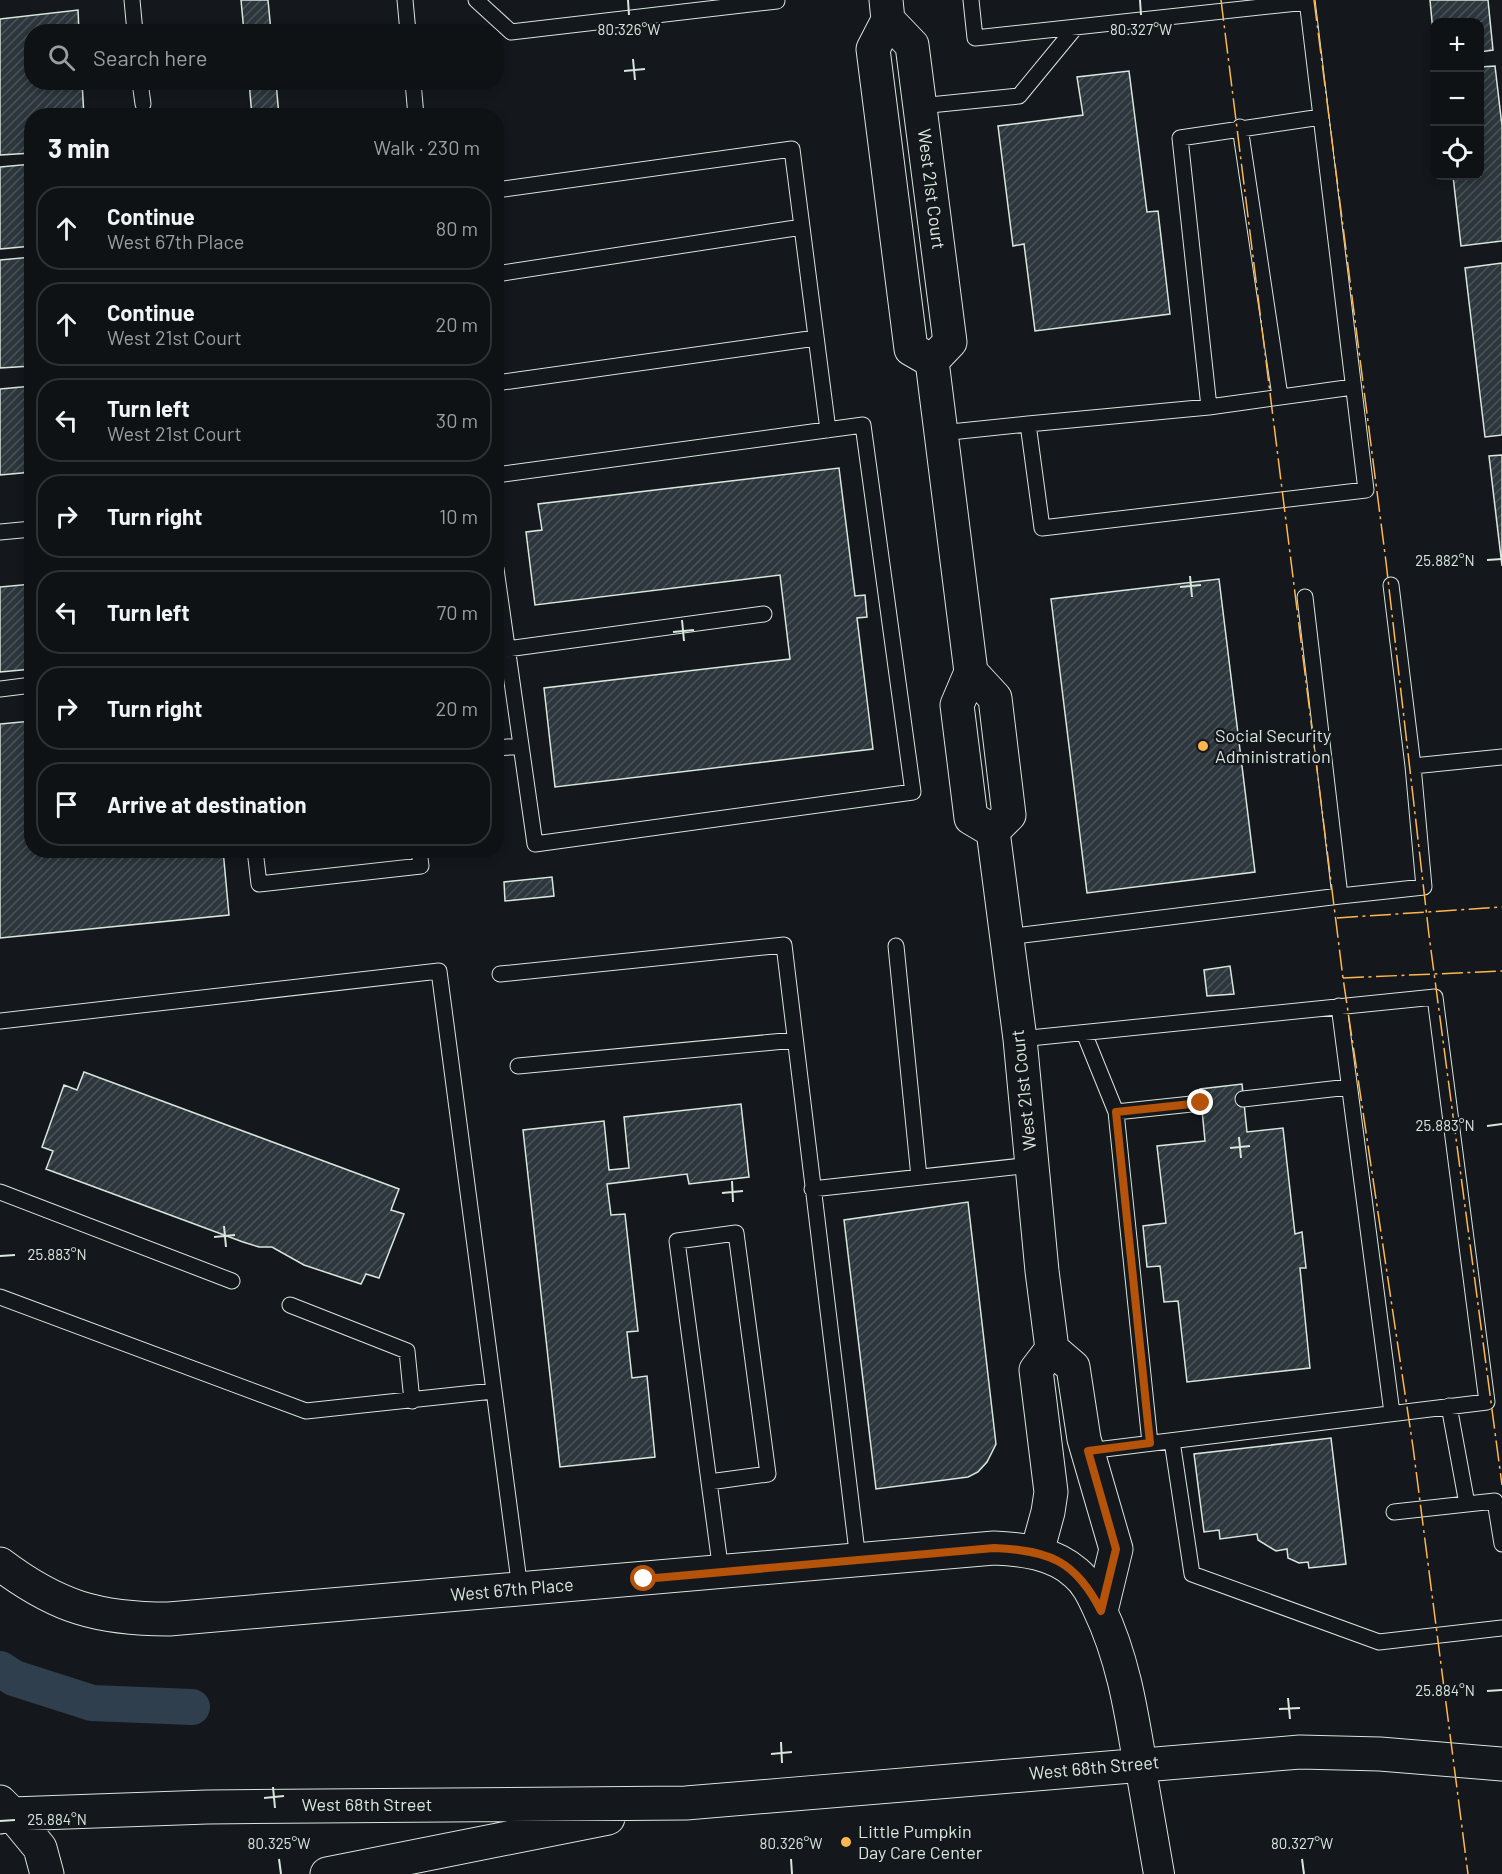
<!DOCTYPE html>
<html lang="en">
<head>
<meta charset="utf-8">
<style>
	:root { --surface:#0f1215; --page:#181b1e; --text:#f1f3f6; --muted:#9b9ea0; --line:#2f3234 }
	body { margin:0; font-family:Barlow,sans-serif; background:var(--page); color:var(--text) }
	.controls { position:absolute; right:18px; top:18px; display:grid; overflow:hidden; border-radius:12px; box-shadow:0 3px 9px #0003 }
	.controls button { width:54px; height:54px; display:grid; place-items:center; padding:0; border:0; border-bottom:2px solid var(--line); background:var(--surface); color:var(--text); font:30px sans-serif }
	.stop { position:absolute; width:18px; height:18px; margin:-14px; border:4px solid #b45309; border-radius:50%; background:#fff }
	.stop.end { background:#b45309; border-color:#fff; box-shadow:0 2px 6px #0008 }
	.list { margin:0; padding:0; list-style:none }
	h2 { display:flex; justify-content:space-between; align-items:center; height:78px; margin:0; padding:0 24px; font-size:26px }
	h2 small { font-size:20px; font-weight:400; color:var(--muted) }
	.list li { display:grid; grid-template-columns:39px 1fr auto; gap:18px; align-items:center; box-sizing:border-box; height:84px; margin:0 12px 12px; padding:0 12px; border:2px solid var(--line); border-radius:24px }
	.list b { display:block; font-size:22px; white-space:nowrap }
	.list p { margin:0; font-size:20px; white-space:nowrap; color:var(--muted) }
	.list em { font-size:20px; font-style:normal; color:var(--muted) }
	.icon { flex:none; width:33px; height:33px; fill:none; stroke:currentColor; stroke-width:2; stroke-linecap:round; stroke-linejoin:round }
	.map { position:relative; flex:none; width:1502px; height:1874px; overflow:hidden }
	.search { position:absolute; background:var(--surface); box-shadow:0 3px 9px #0003; left:24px; top:24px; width:480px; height:66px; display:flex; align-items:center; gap:15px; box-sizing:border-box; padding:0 21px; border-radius:24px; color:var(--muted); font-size:22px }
	.panel { position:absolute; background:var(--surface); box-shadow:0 3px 9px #0003; left:24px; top:108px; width:480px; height:750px; border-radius:24px }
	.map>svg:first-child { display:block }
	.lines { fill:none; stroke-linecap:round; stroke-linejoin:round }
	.canal { stroke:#2f3f4d; stroke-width:36 }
	.building { fill:url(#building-hatch); stroke:#d8e6dc; stroke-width:1.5 }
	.lane-casing { stroke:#d8e6dc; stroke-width:17 }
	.street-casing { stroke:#d8e6dc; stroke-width:32 }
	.secondary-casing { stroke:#d8e6dc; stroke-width:35 }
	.highway-casing { stroke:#d8e6dc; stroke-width:35 }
	.lane { stroke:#14181c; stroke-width:15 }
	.street { stroke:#14181c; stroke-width:30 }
	.secondary { stroke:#14181c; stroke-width:33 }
	.highway { stroke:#14181c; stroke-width:33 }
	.power { stroke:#ffb74d; stroke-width:1.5; stroke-dasharray:21 4.5 3 4.5; stroke-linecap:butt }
	.route { stroke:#b45309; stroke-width:8 }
	.ticks { fill:none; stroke:#d8e6dc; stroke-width:2 }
	.poi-dot { fill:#ffb74d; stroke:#14181c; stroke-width:2 }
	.labels { text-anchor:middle; stroke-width:4.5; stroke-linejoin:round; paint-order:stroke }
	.street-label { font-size:18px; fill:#d8e6dc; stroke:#14181c }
	.poi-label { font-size:18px; fill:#d8e6dc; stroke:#14181c; text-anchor:start }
	.ticks-label { font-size:15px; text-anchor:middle; fill:#d8e6dc; stroke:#14181c; stroke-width:4.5; stroke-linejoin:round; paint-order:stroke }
</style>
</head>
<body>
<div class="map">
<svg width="1502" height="1874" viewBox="0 0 1502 1874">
	<defs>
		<pattern id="building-hatch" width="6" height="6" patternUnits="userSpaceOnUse" patternTransform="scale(1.5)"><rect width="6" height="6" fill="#2c363c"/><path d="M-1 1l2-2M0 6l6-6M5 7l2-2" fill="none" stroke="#4a5358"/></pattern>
	</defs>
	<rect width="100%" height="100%" fill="#14181c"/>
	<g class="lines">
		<!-- canal -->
		<path class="canal" d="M0,1669L14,1678L92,1703L192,1707"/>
	</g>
	<!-- building -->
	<path class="building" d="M241,0H268L271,32H244Z
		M1430,0H1488L1493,50L1480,52V22H1434V43Z
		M78,10L79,32H32V82H82L84,116H32V153L0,155V19Z
		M1495,66L1502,126V241L1461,246L1453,176H1480V67Z
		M1129,71L1147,212L1158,211L1170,314L1035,331L1024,244L1013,246L998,126L1083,115L1077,77Z
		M249,82H276L279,116H252Z
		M32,164V246L0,249V167Z
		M32,257V366L0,368V260Z
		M1502,263V435L1485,437L1465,268Z
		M32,386V472L0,475V389Z
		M1502,455V566L1489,456Z
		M839,468L855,596L865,595L867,617L857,618L873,749L555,787L544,688L790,659L780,575L535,605L526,532L542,530L538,504Z
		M1219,579L1255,872L1087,893L1051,599Z
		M32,584V669L0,672V587Z
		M32,721V850H223L229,915L0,938V724Z
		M552,877L554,896L505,901L504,882Z
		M1230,966L1234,994L1207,996L1204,970Z
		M84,1072L399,1189L391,1210L404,1214L379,1278L366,1274L361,1284L304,1265L272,1247H259L243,1242L46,1169L53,1151L42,1147L64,1085L77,1090Z
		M1242,1084L1247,1132L1283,1128L1295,1234L1302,1232L1306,1268H1300L1310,1368L1187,1382L1178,1301L1164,1302L1160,1266L1147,1267L1143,1226L1166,1223L1157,1146L1205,1141L1200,1089Z
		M741,1104L749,1177L689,1184L687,1174L607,1184L611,1215L625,1214L638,1331L627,1332L632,1378L647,1376L655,1457L560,1467L523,1130L604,1121L609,1170L629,1168L624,1117Z
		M968,1202L996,1444L987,1462L978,1472L968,1477L876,1489L844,1220Z
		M1331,1438L1346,1564L1309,1568L1308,1562L1299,1563L1288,1558L1287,1549L1276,1551L1258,1540L1257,1534L1220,1539L1219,1530L1204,1532L1194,1454Z"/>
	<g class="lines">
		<defs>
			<path id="lane" d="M132,0L135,32
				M405,0L408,32
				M476,0L511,32L777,1
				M971,0L975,38L1307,2
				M140,82L143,104
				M413,82L416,116
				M920,106L1019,96L1075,28
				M1240,127L1280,396
				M496,190L792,149L828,430
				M496,274L802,227
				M496,383L816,338
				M1209,407L1180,138L1321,117
				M1028,424L1209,407L1353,387
				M941,433L1028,424L1042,528L1366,490L1307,0
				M496,475L863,425L913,792L535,844L496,569
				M0,532L32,529
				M507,649L764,614
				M0,689L32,685
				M496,748L521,746
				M1413,766L1502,757
				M255,850L259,884L421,866L419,850
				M1340,896L1424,887L1413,766L1391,585
				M1007,937L1340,896L1305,597
				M896,946L919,1177
				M500,974L784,945L858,1560
				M1339,1006L1392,1413
				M0,1021L439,971L520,1589
				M1084,1033L1116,1112L1201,1103
				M1020,1039L1435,997L1487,1402L1088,1451
				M518,1066L795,1040
				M1243,1099L1349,1087
				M1116,1112L1150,1443
				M812,1189L1031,1165
				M0,1192L232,1281
				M0,1297L306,1411L493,1391
				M290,1305L407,1351L412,1401
				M1449,1406L1467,1504L1495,1501L1502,1544
				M1172,1441L1192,1574L1379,1642L1502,1628
				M709,1482L768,1474L736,1233L677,1241L721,1572
				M1394,1512L1467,1504"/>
			<path id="street" d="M1140,1764L1159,1874"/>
			<path id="secondary" d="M886,0L888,20L873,49L911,349L932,361
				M888,20L912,45L950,342L932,361
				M932,361L971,672L957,705L971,818L993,831
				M971,672L995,698L1009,815L993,831
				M993,831L1020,1039L1042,1271L1052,1349L1073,1367L1084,1439L1116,1549L1101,1611
				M1037,1552L1048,1512L1051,1492L1036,1370L1052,1349
				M0,1564C57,1607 98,1619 169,1619L994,1548C1022,1549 1054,1553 1076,1573C1087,1582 1093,1595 1099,1608C1123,1658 1131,1710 1140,1764
				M12,1814L40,1848L47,1874
				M0,1817L12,1814L207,1807L686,1803L1300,1752L1380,1754L1502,1764
				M327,1874L608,1818"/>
			<path id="highway" d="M0,1802L12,1814"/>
		</defs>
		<!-- lane casing -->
		<use href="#lane" class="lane-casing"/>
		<!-- street casing -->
		<use href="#street" class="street-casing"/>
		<!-- secondary casing -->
		<use href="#secondary" class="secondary-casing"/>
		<!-- highway casing -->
		<use href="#highway" class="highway-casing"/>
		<!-- lane -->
		<use href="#lane" class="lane"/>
		<!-- street -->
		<use href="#street" class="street"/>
		<!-- secondary -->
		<use href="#secondary" class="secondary"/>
		<!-- highway -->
		<use href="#highway" class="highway"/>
		<!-- power -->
		<path class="power" d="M1221,0L1343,978L1413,1447L1468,1874
			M1314,0L1386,562L1429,935L1502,1485
			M1337,918L1502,907
			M1343,978L1502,971"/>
	</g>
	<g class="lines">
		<!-- route -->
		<path class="route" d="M644,1579L994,1548C1049,1550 1076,1561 1101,1611L1116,1549L1088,1451L1150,1443L1116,1112L1201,1103"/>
	</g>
	<!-- ticks -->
	<path class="ticks" d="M628,0L629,15M1140,0L1141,15M633,59L635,80M624,71L645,69M1487,560L1502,559M1190,576L1192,597M1180,587L1201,585M682,620L684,641M673,632L694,630M1487,1126L1502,1124M1239,1137L1241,1158M1230,1148L1250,1146M732,1181L733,1202M722,1193L743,1191M224,1226L226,1247M214,1237L235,1235M0,1256L15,1255M1487,1691L1502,1690M1288,1698L1290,1719M1279,1709L1300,1708M781,1742L782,1763M771,1754L792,1752M273,1787L275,1808M264,1798L284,1796M0,1821L15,1820M279,1859L281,1874M791,1859L792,1874M1302,1859L1304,1874"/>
	<!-- markers -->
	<g class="poi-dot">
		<circle cx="1203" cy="746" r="6"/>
		<circle cx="846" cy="1842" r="6"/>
	</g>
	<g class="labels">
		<!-- street labels -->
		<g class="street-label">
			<text transform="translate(931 189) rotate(83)" y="6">West 21st Court</text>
			<text transform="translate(1024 1090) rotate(-96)" y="6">West 21st Court</text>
			<text transform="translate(512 1590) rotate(-5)" y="6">West 67th Place</text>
			<text transform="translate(1094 1768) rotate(-5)" y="6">West 68th Street</text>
			<text x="367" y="1811">West 68th Street</text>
		</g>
		<!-- poi labels -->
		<g class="poi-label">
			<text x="1215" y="742">Social Security<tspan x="1215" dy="21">Administration</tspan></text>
			<text x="858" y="1838">Little Pumpkin<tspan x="858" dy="21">Day Care Center</tspan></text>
		</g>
	</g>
	<g class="ticks-label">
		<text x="629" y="35">80.326°W</text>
		<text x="1141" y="35">80.327°W</text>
		<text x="1445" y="566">25.882°N</text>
		<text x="1445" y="1131">25.883°N</text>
		<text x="57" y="1260">25.883°N</text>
		<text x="1445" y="1696">25.884°N</text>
		<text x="57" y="1825">25.884°N</text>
		<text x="279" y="1849">80.325°W</text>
		<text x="791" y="1849">80.326°W</text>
		<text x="1302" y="1849">80.327°W</text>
	</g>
</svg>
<div class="controls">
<button>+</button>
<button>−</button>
<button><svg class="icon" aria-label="locate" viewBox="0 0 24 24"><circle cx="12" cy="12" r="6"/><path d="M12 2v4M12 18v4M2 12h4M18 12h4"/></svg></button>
</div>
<div class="stop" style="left:644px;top:1579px"></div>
<div class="stop end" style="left:1201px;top:1103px"></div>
<div class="search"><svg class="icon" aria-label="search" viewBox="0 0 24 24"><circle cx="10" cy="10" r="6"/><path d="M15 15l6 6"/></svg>Search here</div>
<section class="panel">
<h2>3 min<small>Walk · 230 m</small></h2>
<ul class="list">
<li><svg class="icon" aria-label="ahead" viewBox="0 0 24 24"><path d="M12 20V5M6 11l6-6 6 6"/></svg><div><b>Continue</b><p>West 67th Place</p></div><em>80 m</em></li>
<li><svg class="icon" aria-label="ahead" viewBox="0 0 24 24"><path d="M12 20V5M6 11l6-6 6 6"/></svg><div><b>Continue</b><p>West 21st Court</p></div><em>20 m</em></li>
<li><svg class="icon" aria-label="left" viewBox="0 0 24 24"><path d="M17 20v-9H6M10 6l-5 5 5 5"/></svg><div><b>Turn left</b><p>West 21st Court</p></div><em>30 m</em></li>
<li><svg class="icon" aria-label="right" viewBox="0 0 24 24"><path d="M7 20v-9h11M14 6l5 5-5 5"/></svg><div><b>Turn right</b></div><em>10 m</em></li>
<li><svg class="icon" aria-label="left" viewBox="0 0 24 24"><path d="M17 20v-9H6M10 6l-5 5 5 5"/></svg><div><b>Turn left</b></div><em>70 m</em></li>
<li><svg class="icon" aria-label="right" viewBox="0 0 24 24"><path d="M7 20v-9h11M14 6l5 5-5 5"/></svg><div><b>Turn right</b></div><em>20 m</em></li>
<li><svg class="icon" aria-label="arrive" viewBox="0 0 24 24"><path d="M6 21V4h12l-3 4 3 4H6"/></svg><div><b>Arrive at destination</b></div></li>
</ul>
</section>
</div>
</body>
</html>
